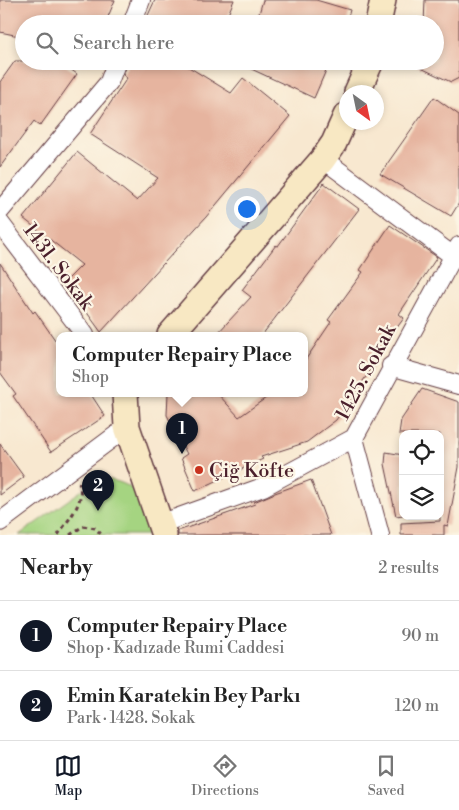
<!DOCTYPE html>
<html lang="en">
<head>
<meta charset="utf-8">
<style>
	:root { --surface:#fff; --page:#f6f6f6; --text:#222; --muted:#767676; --line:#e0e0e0; --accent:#111827 }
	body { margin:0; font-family:"Libre Bodoni",serif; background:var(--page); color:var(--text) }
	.controls { position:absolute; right:15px; bottom:15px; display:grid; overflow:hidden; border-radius:10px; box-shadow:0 2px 8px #0003 }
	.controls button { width:45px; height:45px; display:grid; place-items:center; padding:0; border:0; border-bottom:1px solid var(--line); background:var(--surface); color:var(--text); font:25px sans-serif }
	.compass { position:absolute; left:339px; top:85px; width:45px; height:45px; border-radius:50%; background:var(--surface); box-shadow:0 2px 8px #0003; rotate:147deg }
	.you { position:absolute; left:246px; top:208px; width:18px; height:18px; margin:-12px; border:4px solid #fff; border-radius:50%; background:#1a73e8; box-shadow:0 0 0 8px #1a73e833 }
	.badge { display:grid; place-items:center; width:32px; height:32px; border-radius:50%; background:var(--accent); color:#fff; font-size:16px; font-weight:700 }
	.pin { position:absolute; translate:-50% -41px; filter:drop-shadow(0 1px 2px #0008) }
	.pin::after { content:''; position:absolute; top:26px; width:18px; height:15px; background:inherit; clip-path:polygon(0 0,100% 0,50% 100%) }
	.popup { position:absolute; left:56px; top:332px; width:252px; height:65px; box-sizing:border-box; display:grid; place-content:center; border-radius:10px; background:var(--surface); filter:drop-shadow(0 1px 4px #0005); font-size:16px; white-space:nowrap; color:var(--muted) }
	.popup b { font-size:19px; color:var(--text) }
	.popup::after { content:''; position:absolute; left:50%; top:100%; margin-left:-10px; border:10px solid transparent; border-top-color:var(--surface) }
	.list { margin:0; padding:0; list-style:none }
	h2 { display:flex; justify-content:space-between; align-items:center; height:65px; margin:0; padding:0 20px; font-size:21px }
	h2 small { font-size:16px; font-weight:400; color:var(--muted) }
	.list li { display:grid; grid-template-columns:32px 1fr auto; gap:15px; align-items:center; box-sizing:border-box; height:70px; padding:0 20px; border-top:1px solid var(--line) }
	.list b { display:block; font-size:19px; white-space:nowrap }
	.list p { margin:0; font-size:16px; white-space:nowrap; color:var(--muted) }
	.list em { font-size:16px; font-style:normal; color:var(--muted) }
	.icon { flex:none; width:28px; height:28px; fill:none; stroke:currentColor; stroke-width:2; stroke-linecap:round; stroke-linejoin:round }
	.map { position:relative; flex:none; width:459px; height:535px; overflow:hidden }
	.search { position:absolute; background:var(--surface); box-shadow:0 2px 8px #0003; left:15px; right:15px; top:15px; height:55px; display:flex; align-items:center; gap:12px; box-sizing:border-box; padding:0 18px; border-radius:28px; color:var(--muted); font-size:19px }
	.sheet { height:205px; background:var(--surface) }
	nav { display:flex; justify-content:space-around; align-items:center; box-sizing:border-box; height:70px; border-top:1px solid var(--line); background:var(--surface); font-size:14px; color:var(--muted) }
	nav a { display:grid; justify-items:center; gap:2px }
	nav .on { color:var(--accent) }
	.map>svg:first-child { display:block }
	.green { fill:#a5d481; stroke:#787a56 }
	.building { fill:#e6b49f }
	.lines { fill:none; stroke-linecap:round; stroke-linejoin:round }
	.street-casing { stroke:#643d44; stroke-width:20 }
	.secondary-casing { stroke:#643d44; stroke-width:28 }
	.path { stroke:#643d44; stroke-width:3; stroke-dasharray:4 4; stroke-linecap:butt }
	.street { stroke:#fff; stroke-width:18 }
	.secondary { stroke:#f8e8c3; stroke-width:25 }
	.poi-dot { fill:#c8321e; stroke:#fcf5e5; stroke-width:2 }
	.labels { text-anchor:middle; stroke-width:4.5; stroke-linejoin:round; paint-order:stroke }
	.street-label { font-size:20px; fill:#4a1f2b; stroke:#fcf5e5 }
	.poi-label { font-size:20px; fill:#4a1f2b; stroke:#fcf5e5; text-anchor:start }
</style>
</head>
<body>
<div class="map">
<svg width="459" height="535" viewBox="0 0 459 535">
	<rect width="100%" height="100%" fill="#fcf5e5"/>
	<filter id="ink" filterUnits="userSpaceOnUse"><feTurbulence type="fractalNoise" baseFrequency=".02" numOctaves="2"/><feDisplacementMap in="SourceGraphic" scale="10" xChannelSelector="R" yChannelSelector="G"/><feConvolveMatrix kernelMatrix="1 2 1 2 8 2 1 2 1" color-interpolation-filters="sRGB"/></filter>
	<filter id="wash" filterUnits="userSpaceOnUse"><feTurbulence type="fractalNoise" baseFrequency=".0096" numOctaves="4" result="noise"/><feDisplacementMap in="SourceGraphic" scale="20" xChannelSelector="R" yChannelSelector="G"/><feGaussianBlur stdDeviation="1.12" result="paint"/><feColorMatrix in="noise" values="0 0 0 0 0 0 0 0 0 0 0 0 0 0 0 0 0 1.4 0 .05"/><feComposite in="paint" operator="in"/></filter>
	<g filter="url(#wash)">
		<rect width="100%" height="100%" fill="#f8e8d0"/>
		<!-- green -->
		<path class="green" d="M99,478C141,483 142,498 150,535H19Z"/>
		<g id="blocks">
			<!-- building -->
			<path class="building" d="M0,0H115L105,24H24V37L0,32Z
				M155,0H234L224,24H144Z
				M263,0H316L350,10L346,24H256Z
				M425,0H459V78L451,82L406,61H435V24H424Z
				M15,61H59L77,74L40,126L34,121L0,167V82Z
				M129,61H179L231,93L243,78L290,116L206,217L101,332L65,282L82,265L23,218L77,152L137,201L158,178L90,134L127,78L123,75Z
				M234,61H330L314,98Z
				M434,97L459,115V203L451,216L380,174Z
				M324,183L359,209L262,335H216L251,297L242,290L276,245L278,246Z
				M390,225L437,257L399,314L404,318L371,363L374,365L336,420L307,442L261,457L263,459L195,491L181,458L187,454L167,415L168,393H217L239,417L273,393H304V362L331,322L328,320L363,272L360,270Z
				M0,263L33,313L35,311L60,347V393H90L105,416L51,452L13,396L16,394L0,372Z
				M422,389L459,402V467L448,526L444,525V535H401V523L440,521V434H399L401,420Z
				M0,444L24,477L0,495Z
				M386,452L403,455V515L396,516L385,464Z
				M311,480L331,535H178V531L255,504L254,502L275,493Z"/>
		</g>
	</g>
	<g filter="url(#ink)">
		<use href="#blocks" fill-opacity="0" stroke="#643d44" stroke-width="1"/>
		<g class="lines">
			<defs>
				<path id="street" d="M132,24L141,0
					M323,159L453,256
					M0,211L109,82L117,61
					M0,223L85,335
					M391,366L459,385
					M354,438L380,535
					M0,522L127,427
					M160,524L263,487L354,438L459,246"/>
				<path id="secondary" d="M378,24L383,0
					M357,92L371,61
					M170,335L323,159L334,143L346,116
					M125,393L127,427L164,535"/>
			</defs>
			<!-- street casing -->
			<use href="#street" class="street-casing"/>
			<!-- secondary casing -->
			<use href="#secondary" class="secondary-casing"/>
			<!-- path -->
			<path class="path" d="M58,535C68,519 86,503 79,483
				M70,535L83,526L95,528L102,535"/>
			<!-- street -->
			<use href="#street" class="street"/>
			<!-- secondary -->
			<use href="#secondary" class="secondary"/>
		</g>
	</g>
	<!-- markers -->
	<circle class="poi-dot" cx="199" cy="470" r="5"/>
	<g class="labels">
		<!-- street labels -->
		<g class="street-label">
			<text transform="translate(59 266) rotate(53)" y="7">1431. Sokak</text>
			<text transform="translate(365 372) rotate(-62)" y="7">1425. Sokak</text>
		</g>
		<!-- poi labels -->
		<g class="poi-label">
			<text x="209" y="477">Çiğ Köfte</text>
		</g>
	</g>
</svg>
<div class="controls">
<button><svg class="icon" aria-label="locate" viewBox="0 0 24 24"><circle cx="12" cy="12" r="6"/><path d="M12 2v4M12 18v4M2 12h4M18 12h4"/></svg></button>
<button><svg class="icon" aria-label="layers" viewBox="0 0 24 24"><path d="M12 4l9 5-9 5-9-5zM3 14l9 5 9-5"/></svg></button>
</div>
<svg class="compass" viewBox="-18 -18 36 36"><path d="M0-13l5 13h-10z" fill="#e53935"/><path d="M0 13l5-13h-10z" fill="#767676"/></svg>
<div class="you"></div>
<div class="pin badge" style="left:182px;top:454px">1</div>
<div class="popup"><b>Computer Repairy Place</b>Shop</div>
<div class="pin badge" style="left:98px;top:511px">2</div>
<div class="search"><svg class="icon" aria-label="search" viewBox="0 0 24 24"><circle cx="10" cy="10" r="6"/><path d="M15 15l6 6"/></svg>Search here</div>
</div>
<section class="sheet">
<h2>Nearby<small>2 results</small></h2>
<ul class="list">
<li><span class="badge">1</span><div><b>Computer Repairy Place</b><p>Shop · Kadızade Rumi Caddesi</p></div><em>90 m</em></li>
<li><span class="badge">2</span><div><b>Emin Karatekin Bey Parkı</b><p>Park · 1428. Sokak</p></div><em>120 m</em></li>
</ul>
</section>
<nav>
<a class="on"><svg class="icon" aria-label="map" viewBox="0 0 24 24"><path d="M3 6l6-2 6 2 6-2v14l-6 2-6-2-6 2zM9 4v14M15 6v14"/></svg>Map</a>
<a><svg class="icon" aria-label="directions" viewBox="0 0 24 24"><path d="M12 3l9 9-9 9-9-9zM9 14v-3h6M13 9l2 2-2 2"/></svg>Directions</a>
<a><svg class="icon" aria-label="saved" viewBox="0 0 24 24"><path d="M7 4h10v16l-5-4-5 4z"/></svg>Saved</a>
</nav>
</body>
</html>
